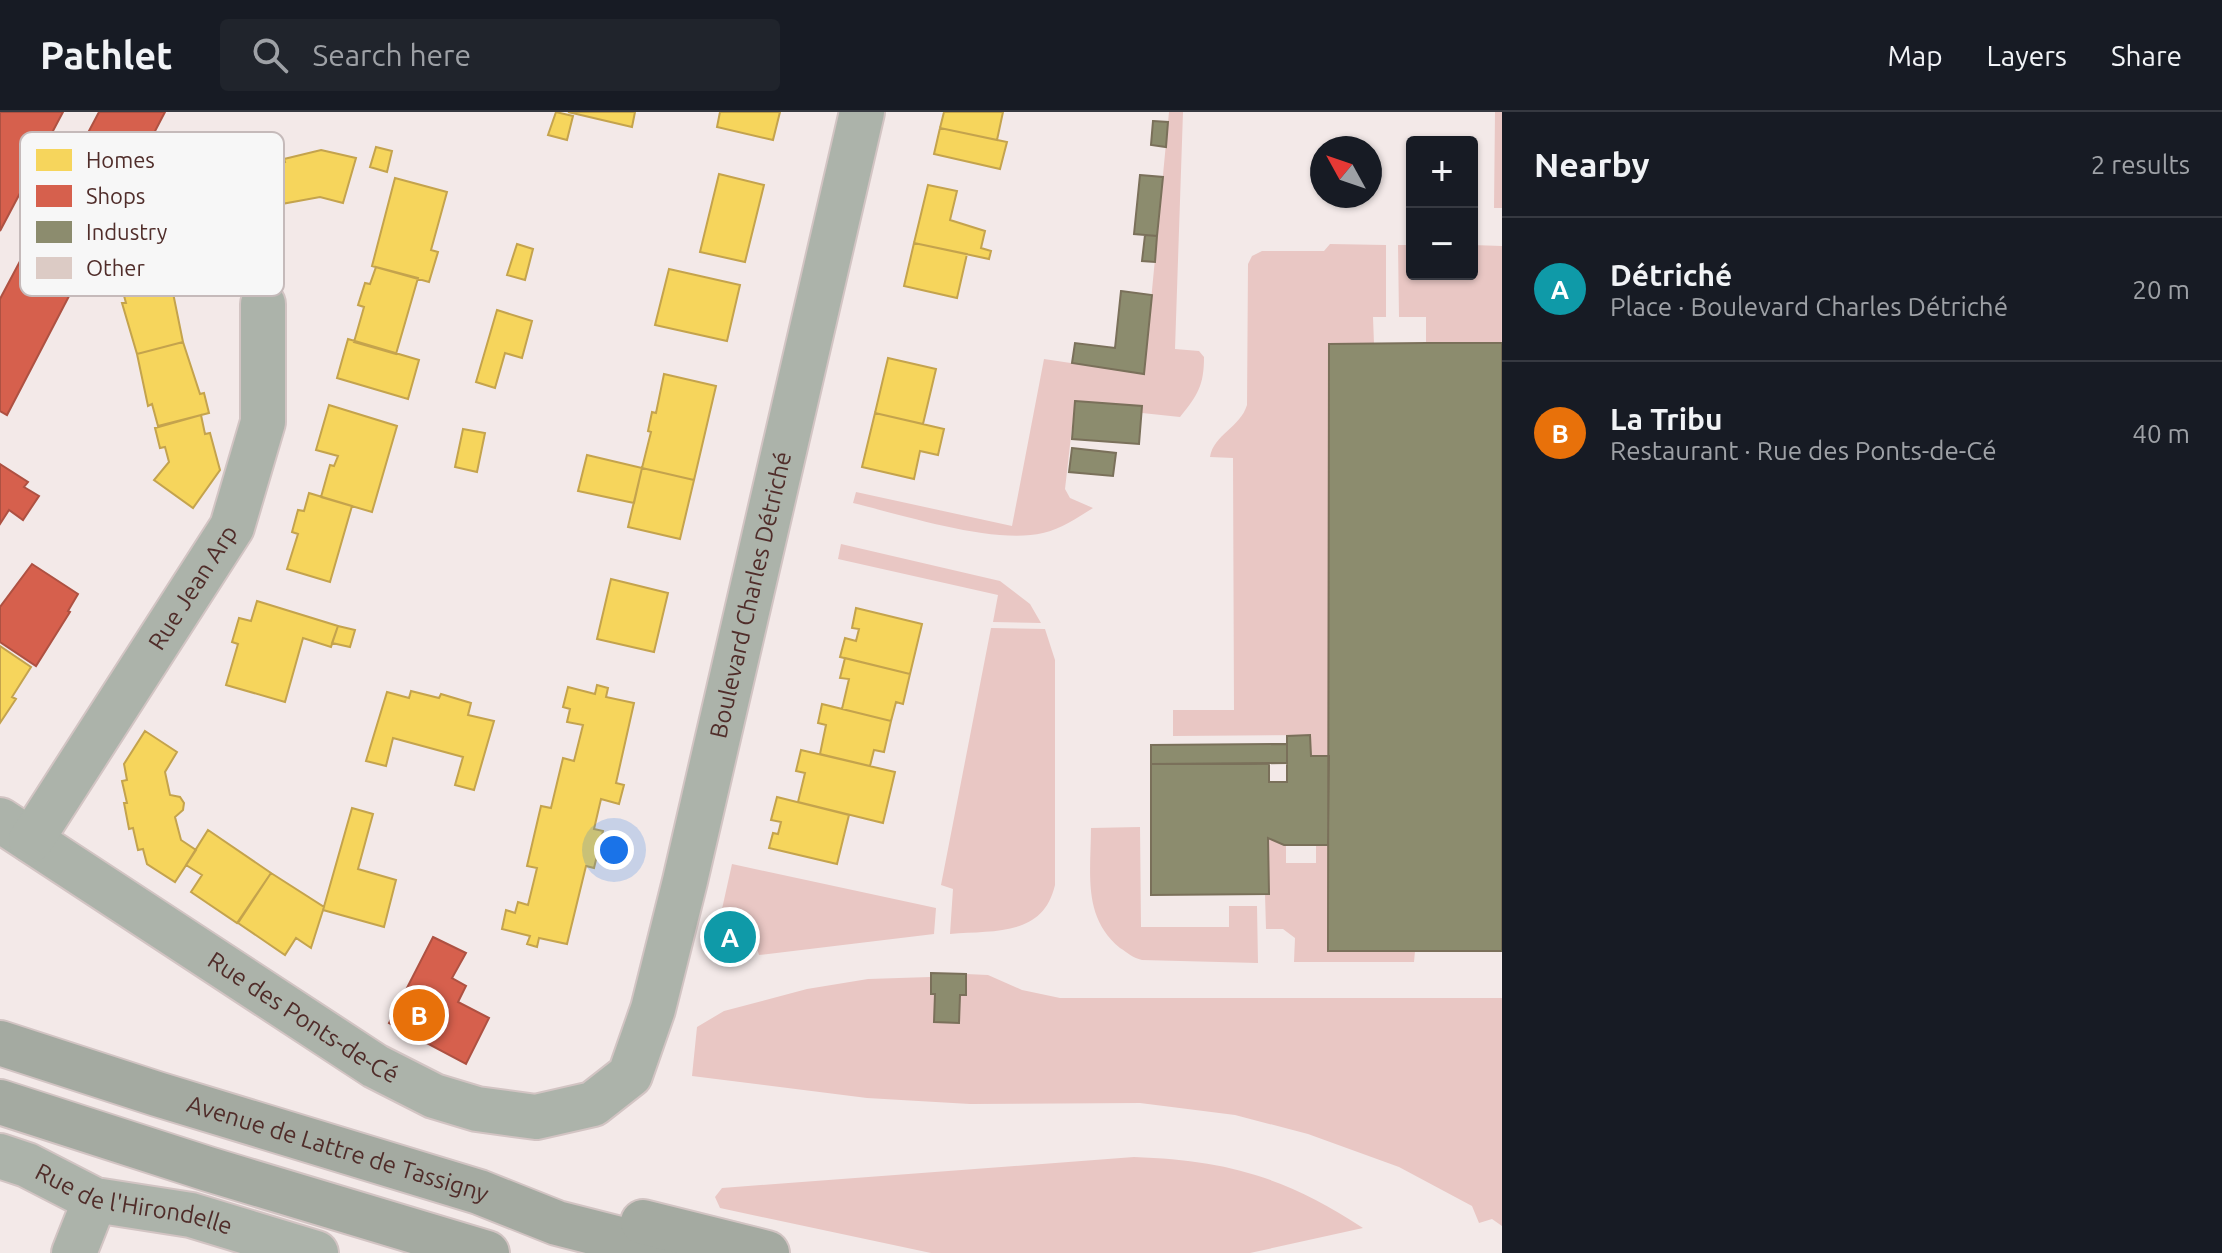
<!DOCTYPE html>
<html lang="en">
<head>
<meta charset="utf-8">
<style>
	:root { --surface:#171b24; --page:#20242c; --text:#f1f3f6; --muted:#9ea1a6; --line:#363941; --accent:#896f6c }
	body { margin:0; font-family:Ubuntu,sans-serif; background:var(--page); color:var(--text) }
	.controls { position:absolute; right:24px; top:24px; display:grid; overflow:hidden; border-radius:8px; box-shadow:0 2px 6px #0004 }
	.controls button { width:72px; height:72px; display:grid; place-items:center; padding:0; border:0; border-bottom:2px solid var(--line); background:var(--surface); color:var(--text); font:40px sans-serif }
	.compass { position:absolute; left:1310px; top:24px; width:72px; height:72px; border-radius:50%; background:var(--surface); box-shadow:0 2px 6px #0004; rotate:310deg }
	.you { position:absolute; left:614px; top:738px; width:28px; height:28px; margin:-20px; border:6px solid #fff; border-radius:50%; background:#1a73e8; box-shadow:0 0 0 12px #1a73e833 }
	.badge { display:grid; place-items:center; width:52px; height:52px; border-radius:50%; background:var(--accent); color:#fff; font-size:26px; font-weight:700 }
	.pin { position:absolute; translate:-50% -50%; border:4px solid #fff; box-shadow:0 2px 8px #0006 }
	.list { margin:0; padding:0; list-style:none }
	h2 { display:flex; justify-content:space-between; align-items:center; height:104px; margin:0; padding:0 32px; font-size:34px }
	h2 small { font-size:26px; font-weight:400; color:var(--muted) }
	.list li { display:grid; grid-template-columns:52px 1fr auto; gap:24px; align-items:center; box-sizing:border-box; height:144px; padding:0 32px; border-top:2px solid var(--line) }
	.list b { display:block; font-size:30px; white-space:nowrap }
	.list p { margin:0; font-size:26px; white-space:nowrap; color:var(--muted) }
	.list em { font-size:26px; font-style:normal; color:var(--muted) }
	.icon { flex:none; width:44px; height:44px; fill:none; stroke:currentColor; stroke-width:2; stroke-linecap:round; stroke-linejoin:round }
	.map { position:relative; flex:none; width:1502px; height:1141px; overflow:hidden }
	header { display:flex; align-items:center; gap:48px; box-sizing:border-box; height:112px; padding:0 40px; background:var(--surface); border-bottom:2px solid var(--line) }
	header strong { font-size:38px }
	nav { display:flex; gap:44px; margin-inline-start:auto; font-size:28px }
	.search { width:560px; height:72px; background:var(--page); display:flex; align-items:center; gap:20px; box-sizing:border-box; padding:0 28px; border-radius:8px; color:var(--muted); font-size:30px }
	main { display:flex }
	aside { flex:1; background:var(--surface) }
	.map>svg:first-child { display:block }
	.green { fill:#e9c7c4 }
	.homes { fill:#f6d55c; stroke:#c4a34d; stroke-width:2 }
	.shops { fill:#d6604d; stroke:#ae5142; stroke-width:2 }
	.industry { fill:#8c8c6e; stroke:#7a705a; stroke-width:2 }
	.building { fill:#dccbc5; stroke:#bcaaa3; stroke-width:2 }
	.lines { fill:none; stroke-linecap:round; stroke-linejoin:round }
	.minor-casing { stroke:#d2c4c3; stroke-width:48 }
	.major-casing { stroke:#d2c4c3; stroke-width:48 }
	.minor { stroke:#acb3aa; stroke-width:44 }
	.major { stroke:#a4aaa1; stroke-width:44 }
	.labels { text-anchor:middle; stroke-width:8; stroke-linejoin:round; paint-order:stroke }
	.street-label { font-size:24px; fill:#502d2a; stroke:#f7f7f7 }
	.key { fill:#f7f7f7; stroke:#c5baba; stroke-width:2 }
	.key-label { font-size:22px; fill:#502d2a }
</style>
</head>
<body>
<header>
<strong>Pathlet</strong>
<div class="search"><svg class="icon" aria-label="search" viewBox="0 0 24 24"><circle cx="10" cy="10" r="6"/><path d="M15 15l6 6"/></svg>Search here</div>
<nav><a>Map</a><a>Layers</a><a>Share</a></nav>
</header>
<main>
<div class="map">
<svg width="1502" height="1141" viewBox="0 0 1502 1141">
	<rect width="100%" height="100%" fill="#f3e9e8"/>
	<!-- green -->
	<path class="green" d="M1169,0H1183L1175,237L1199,239L1204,245C1204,273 1198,283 1180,305L1142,301V294L1075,289L1065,377L1070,386L1093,396C1077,406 1061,417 1043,421C995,433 903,403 853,391L856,380L1012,414L1044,247L1144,262Z
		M1495,0H1502V96H1494Z
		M1330,132L1386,133V205H1373L1374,232H1329V644H1311L1310,623L1173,624V598H1234L1233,346L1210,345C1214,322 1240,316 1247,293L1248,152L1252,144L1262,139H1324Z
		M1398,133H1412V162H1472V133L1502,134V231H1426V205H1399Z
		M841,432L1000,469L1030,492L1041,511L993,510L998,483L838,447Z
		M991,516L1045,517L1055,548V773C1043,825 994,818 950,822L953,777L941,773Z
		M1140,715L1141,815H1229V794H1257L1258,851L1142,848C1133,846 1128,841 1120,836C1082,805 1091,760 1091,716Z
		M1268,726L1286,733V751H1316V733H1328L1415,839L1414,850H1294L1295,826L1283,817H1266L1265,782H1269Z
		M732,752L936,796L934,822L759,843L747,803L722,797Z
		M966,862L988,863L1022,878L1060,886H1502V1114L1492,1107L1479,1111L1472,1094L1399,1055L1308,1022L1235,1003L1140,991L970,992L867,986L692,964L697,915L724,899L807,877L868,867L930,865L931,881L935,882L934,909L960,883L966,882Z
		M1134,1045C1225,1048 1286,1065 1363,1116L1250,1141H931L720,1096L715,1085L722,1076Z"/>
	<!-- homes -->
	<path class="homes" d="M556,0L573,4L567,28L548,23Z
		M568,0H635L632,15Z
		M720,0H780L773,28L717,15Z
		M944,0H1003L997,28L940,16Z
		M940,16L1007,30L1000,57L934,42Z
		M376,35L392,39L387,60L370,55Z
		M321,38L356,46L343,91L320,85L276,93L266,55L285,50L284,47Z
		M719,62L764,73L745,150L700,140Z
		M395,66L447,80L431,138L438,140L429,170L372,154Z
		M928,73L957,79L950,108L985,119L981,136L991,139L989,147L914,131Z
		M914,131L967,142L957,186L904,174Z
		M517,132L533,137L525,168L507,163Z
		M171,154L177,175L172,176L183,230L137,242L122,191H126L120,169Z
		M376,155L418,166L396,242L354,230L364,195L358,193L365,171L370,172Z
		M669,157L740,173L727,229L655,213Z
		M497,198L532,209L522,246L505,241L495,276L476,270Z
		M348,227L419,248L408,287L337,266Z
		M183,230L200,282L204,281L209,301L158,314L152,292L148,294L137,242Z
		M888,246L936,257L923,312L875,301Z
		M664,262L716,274L694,368L642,356L651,320L648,319L652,300L656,301Z
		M329,293L397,314L372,400L321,385L330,353L334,354L338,344L316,338Z
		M875,301L944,317L938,343L920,339L914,367L862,355Z
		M201,303L205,322L210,321L220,358L193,396L154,368L169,350L165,335L160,336L155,316Z
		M463,317L485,321L477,360L455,355Z
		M587,343L642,356L634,391L578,379Z
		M642,356L694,368L680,427L628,415Z
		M309,381L352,394L330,470L287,457L298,422L292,420L298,398L304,399Z
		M611,467L668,481L654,540L597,527Z
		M257,489L338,514L331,535L303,526L285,590L226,573L238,532L232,530L239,506L251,509Z
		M856,496L922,512L910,562L840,545L845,526L856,529L859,517L852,516Z
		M338,514L355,518L350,535L332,531Z
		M0,534L31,555L12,585L16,587L0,611Z
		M845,546L910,562L903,592L896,590L891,609L842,597L849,567L840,566Z
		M597,573L608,576L606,585L634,591L616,671L624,673L619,692L601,687L594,717L603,719L594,756L586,754L567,832L539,826L537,835L527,832L530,824L502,817L506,798L515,801L518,790L528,793L537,756L527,754L541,694L551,696L563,646L574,649L583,613L567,610L570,597L563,595L568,575L595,582Z
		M411,579L439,586L441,582L471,591L468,603L494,609L474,678L455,673L463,645L393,626L386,654L366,649L387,580L409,586Z
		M822,592L891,609L884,640L874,638L870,654L820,642L826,613L818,611Z
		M145,619L177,640L165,660L170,683L180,685L184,691L183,698L175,705L181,728L196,738L175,770L147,752L143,737L138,738L133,716L129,717L124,691H127L122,669L127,668L124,652Z
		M801,638L895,660L883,711L798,690L805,661L796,659Z
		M777,685L849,703L837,752L769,736L773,721L778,722L781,710L771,708Z
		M352,696L373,702L358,757L396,768L384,815L323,798Z
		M208,718L271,761L237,811L191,780L202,763L186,753Z
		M271,761L324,795L311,836L296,826L285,843L238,811Z"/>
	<!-- shops -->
	<path class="shops" d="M0,0H63L0,119Z
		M99,0H165L7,303L0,299V187Z
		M0,352L28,370L24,375L39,384L23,408L9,398L0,412Z
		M32,452L78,482L68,499L70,500L36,554L0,530V495Z
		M433,825L466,841L452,866L466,874L458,890L489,906L466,952L389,911Z"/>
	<!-- industry -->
	<path class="industry" d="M1153,9L1168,10L1166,35L1151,33Z
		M1140,63L1163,65L1157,124L1134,122Z
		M1145,123L1157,124L1155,150L1142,149Z
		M1121,179L1152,183L1144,262L1072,251L1075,231L1115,236Z
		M1426,231H1502V839H1328L1329,232Z
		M1075,289L1142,294L1139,332L1072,327Z
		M1072,336L1116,341L1113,364L1069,360Z
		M1310,623L1311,644H1329L1328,733H1284L1268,726L1269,782L1151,783V652H1269V670H1287V624Z
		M1287,632V651L1151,652V633Z
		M931,861L966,862V883H960L959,911L934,910L935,882H931Z"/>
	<!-- building -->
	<path class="building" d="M722,805L743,809L737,845L716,842Z"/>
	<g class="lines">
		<defs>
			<g id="minor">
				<path id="s1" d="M0,708L375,954L434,984L477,997L536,1005L593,992L630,963L653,897L685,769L862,0"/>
				<path id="s2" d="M31,728L232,415L263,310V192"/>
				<path id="s3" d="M0,1044L27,1053L95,1088L191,1103L316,1141"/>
				<path d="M74,1141L95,1088"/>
			</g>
			<g id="major">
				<path id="s4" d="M0,931L157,982L479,1080L557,1111L675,1141"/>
				<path d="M0,990L208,1057L487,1141"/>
				<path d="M643,1110L767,1141"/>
			</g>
		</defs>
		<!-- minor casing -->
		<use href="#minor" class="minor-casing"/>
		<!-- major casing -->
		<use href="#major" class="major-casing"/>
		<!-- minor -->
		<use href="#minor" class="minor"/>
		<!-- major -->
		<use href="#major" class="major"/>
	</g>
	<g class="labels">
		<!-- street labels -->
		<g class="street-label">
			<text dy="8" stroke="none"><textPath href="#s2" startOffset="300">Rue Jean Arp</textPath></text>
			<text dy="8" stroke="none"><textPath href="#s1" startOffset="1220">Boulevard Charles Détriché</textPath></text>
			<text dy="8" stroke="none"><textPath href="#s1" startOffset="362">Rue des Ponts-de-Cé</textPath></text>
			<text dy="8" stroke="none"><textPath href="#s4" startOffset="354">Avenue de Lattre de Tassigny</textPath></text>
			<text dy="8" stroke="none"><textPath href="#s3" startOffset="142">Rue de l'Hirondelle</textPath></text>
		</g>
	</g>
	<!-- legend -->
	<rect x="20" y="20" width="264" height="164" rx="12" class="key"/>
	<rect x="36" y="37" width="36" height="22" fill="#f6d55c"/>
	<rect x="36" y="73" width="36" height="22" fill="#d6604d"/>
	<rect x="36" y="109" width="36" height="22" fill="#8c8c6e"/>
	<rect x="36" y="145" width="36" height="22" fill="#dccbc5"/>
	<g class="key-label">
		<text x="86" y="56">Homes</text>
		<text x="86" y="92">Shops</text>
		<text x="86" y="128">Industry</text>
		<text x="86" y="164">Other</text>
	</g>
</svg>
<div class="controls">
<button>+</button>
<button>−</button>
</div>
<svg class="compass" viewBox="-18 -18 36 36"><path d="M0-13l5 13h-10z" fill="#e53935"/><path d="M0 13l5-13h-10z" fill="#9ea1a6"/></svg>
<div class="you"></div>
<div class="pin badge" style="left:730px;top:825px;background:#0f9aa8">A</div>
<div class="pin badge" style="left:419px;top:903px;background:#e8710a">B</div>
</div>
<aside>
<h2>Nearby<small>2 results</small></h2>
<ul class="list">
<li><span class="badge" style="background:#0f9aa8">A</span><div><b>Détriché</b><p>Place · Boulevard Charles Détriché</p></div><em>20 m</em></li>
<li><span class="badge" style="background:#e8710a">B</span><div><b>La Tribu</b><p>Restaurant · Rue des Ponts-de-Cé</p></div><em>40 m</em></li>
</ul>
</aside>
</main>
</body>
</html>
